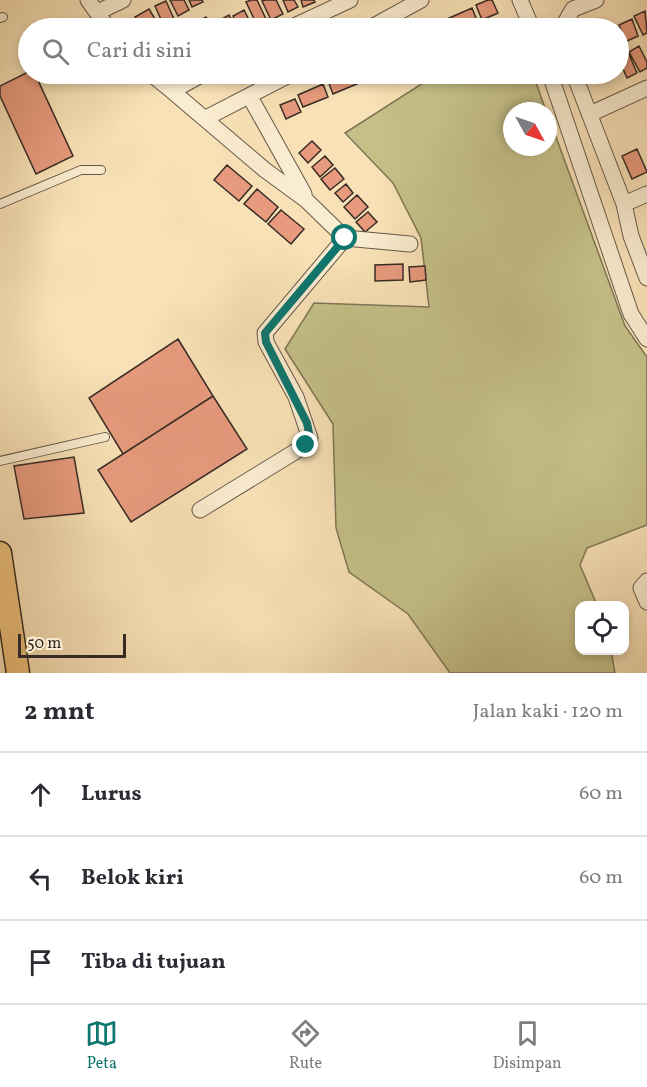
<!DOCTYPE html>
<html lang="id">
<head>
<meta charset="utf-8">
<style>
	:root { --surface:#fff; --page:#f2f2f3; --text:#2b2b33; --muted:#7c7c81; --line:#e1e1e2; --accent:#0f766e }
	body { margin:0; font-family:Vollkorn,serif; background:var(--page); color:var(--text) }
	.controls { position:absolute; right:18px; bottom:18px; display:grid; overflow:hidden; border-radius:12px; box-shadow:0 3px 9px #0003 }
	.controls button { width:54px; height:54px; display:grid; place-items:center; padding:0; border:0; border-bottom:2px solid var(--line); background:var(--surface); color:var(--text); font:30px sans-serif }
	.compass { position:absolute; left:503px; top:102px; width:54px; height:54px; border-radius:50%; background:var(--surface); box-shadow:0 3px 9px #0003; rotate:130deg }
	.scale { position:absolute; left:18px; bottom:15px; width:108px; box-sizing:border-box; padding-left:6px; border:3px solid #362b25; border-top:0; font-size:16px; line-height:21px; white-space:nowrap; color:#362b25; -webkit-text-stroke:4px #faecd0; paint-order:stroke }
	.stop { position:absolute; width:18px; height:18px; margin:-14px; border:4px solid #0f766e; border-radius:50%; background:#fff }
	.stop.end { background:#0f766e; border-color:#fff; box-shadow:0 2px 6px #0008 }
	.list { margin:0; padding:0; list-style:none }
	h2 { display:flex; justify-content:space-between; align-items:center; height:78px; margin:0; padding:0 24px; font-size:26px }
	h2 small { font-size:20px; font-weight:400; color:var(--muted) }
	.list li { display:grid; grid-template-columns:39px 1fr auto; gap:18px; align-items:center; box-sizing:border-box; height:84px; padding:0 24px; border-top:2px solid var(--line) }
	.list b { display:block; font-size:22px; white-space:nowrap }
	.list em { font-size:20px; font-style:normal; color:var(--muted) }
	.icon { flex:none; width:33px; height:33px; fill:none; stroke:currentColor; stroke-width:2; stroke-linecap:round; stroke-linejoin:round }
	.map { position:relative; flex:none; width:647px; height:673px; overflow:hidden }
	.search { position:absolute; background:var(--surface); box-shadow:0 3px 9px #0003; left:18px; right:18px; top:18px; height:66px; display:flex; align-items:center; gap:15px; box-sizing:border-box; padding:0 21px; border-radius:33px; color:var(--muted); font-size:22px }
	.sheet { height:330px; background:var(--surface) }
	nav { display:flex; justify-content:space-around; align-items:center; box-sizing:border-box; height:84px; border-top:2px solid var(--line); background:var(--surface); font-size:16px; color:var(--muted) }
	nav a { display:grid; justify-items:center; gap:3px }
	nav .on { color:var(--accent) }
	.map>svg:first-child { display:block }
	.green { fill:#c5c088; stroke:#7e7656; stroke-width:1.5 }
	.building { fill:#e79a7d; stroke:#362b25; stroke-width:1.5 }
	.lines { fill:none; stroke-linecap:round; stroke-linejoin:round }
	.lane-casing { stroke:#665849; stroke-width:10 }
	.street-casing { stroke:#665849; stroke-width:17 }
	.primary-casing { stroke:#362b25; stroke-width:25 }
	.lane { stroke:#faecd0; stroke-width:8 }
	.street { stroke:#faecd0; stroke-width:15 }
	.primary { stroke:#ecc07b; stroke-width:22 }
	.route { stroke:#0f766e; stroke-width:8 }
</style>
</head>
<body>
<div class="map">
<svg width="647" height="673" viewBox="0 0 647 673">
	<rect width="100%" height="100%" fill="#f8e1b6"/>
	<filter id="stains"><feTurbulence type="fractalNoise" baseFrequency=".00333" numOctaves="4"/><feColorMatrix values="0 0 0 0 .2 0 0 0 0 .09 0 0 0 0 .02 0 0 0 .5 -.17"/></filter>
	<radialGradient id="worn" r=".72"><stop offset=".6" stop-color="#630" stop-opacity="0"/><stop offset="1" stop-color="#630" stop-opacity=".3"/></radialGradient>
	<!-- green -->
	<path class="green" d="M437,74H533L546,111H512V147H548V115L625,326L647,357V525L587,548L580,565L597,605L580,606V650L611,651L615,673H450L408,614L349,572L336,528L333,424L285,349L314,303L429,307L421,238L393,183L345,133Z"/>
	<!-- building -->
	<path class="building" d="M170,0H184L189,10L178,16Z
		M189,0H202L203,2L192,7Z
		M251,0H257L267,21L257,25L246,2Z
		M265,0H276L283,14L271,20L262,1Z
		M283,0H294L298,7L288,12Z
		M301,0H314L315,2L303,7Z
		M488,0H492L498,13L482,20L476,5Z
		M166,1L174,19L163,24L155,6Z
		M472,8L478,23L465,28H450L447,19Z
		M149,9L158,24L151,28H142L135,17Z
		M244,10L252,26L248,28H239L233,16Z
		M645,11L647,33L643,35L634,16Z
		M229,15L236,28H221L218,21Z
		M206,17L212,28H197L195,23Z
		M632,19L638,36L625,42L619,25Z
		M444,22L447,28H429Z
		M639,46L647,62V68L640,72L629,52Z
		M628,52L637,73L627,78L618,57Z
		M28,72L35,74L73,156L36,174L0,96V86Z
		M346,74H355L359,83L333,94L328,81Z
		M323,84L328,97L303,107L298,95Z
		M295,99L301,112L286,119L280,105Z
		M312,141L321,150L308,163L299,153Z
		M637,149L647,172L632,179L622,156Z
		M325,156L333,165L320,177L312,167Z
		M227,165L252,186L239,201L214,180Z
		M335,168L344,179L330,190L321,179Z
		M346,184L353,193L343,202L335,193Z
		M257,189L278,207L266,222L244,204Z
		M357,195L368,207L355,219L344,207Z
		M281,210L304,229L291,244L268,224Z
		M368,212L377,222L365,232L356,222Z
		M403,264V280L375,281V265Z
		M425,266L426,280L410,282L409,267Z
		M178,339L213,396L123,454L89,398Z
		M213,396L247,449L131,522L98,470Z
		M74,457L84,513L24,519L14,466Z"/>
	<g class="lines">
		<defs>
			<path id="lane" d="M0,18L3,17
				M0,204L81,170H101
				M0,461L105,437"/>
			<path id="street" d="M88,0L108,28
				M520,0L532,28
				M98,12L123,0
				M290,28L350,0
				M370,28L421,0
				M562,28L573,9L596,0
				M151,74L172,91L203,74
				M550,74L631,314L647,339
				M574,74L624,204L631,236L647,278
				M172,91L265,170L306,200L345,238L410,244
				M250,97L304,194
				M590,114L647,88
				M206,118L291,74
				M624,204L647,194
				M200,510L306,445L310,438L296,397L266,342L265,333L345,238
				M647,581L641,588L647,602"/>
			<path id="primary" d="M0,553L18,673"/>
		</defs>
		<!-- lane casing -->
		<use href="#lane" class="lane-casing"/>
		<!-- street casing -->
		<use href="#street" class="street-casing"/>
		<!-- primary casing -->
		<use href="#primary" class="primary-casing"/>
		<!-- lane -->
		<use href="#lane" class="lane"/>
		<!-- street -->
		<use href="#street" class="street"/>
		<!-- primary -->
		<use href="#primary" class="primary"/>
	</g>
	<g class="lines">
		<!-- route -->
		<path class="route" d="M306,445L310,438L307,423L266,342L265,333L345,238"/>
	</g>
	<rect width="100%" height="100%" filter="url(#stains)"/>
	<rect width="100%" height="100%" fill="url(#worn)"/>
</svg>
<div class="controls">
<button><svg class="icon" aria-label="locate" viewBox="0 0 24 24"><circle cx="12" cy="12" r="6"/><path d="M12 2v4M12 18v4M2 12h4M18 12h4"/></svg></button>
</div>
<svg class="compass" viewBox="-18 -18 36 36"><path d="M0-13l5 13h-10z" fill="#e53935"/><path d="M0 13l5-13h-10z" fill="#7c7c81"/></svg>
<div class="scale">50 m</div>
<div class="stop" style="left:345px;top:238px"></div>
<div class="stop end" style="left:306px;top:445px"></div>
<div class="search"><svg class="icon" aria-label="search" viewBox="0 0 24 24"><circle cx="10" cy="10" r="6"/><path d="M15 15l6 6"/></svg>Cari di sini</div>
</div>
<section class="sheet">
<h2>2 mnt<small>Jalan kaki · 120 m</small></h2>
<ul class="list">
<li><svg class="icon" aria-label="ahead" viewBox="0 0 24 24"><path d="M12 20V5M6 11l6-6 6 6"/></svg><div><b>Lurus</b></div><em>60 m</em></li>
<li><svg class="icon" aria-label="left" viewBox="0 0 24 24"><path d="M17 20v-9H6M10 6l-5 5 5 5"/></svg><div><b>Belok kiri</b></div><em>60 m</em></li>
<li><svg class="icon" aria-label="arrive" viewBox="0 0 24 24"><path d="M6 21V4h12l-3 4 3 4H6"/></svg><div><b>Tiba di tujuan</b></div></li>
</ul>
</section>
<nav>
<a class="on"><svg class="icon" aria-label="map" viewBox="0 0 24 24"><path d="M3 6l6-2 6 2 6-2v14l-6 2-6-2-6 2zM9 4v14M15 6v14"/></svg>Peta</a>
<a><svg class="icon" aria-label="directions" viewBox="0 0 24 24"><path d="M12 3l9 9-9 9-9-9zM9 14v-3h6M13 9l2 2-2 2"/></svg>Rute</a>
<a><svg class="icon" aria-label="saved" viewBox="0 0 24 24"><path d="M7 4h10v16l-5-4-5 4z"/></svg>Disimpan</a>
</nav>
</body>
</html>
